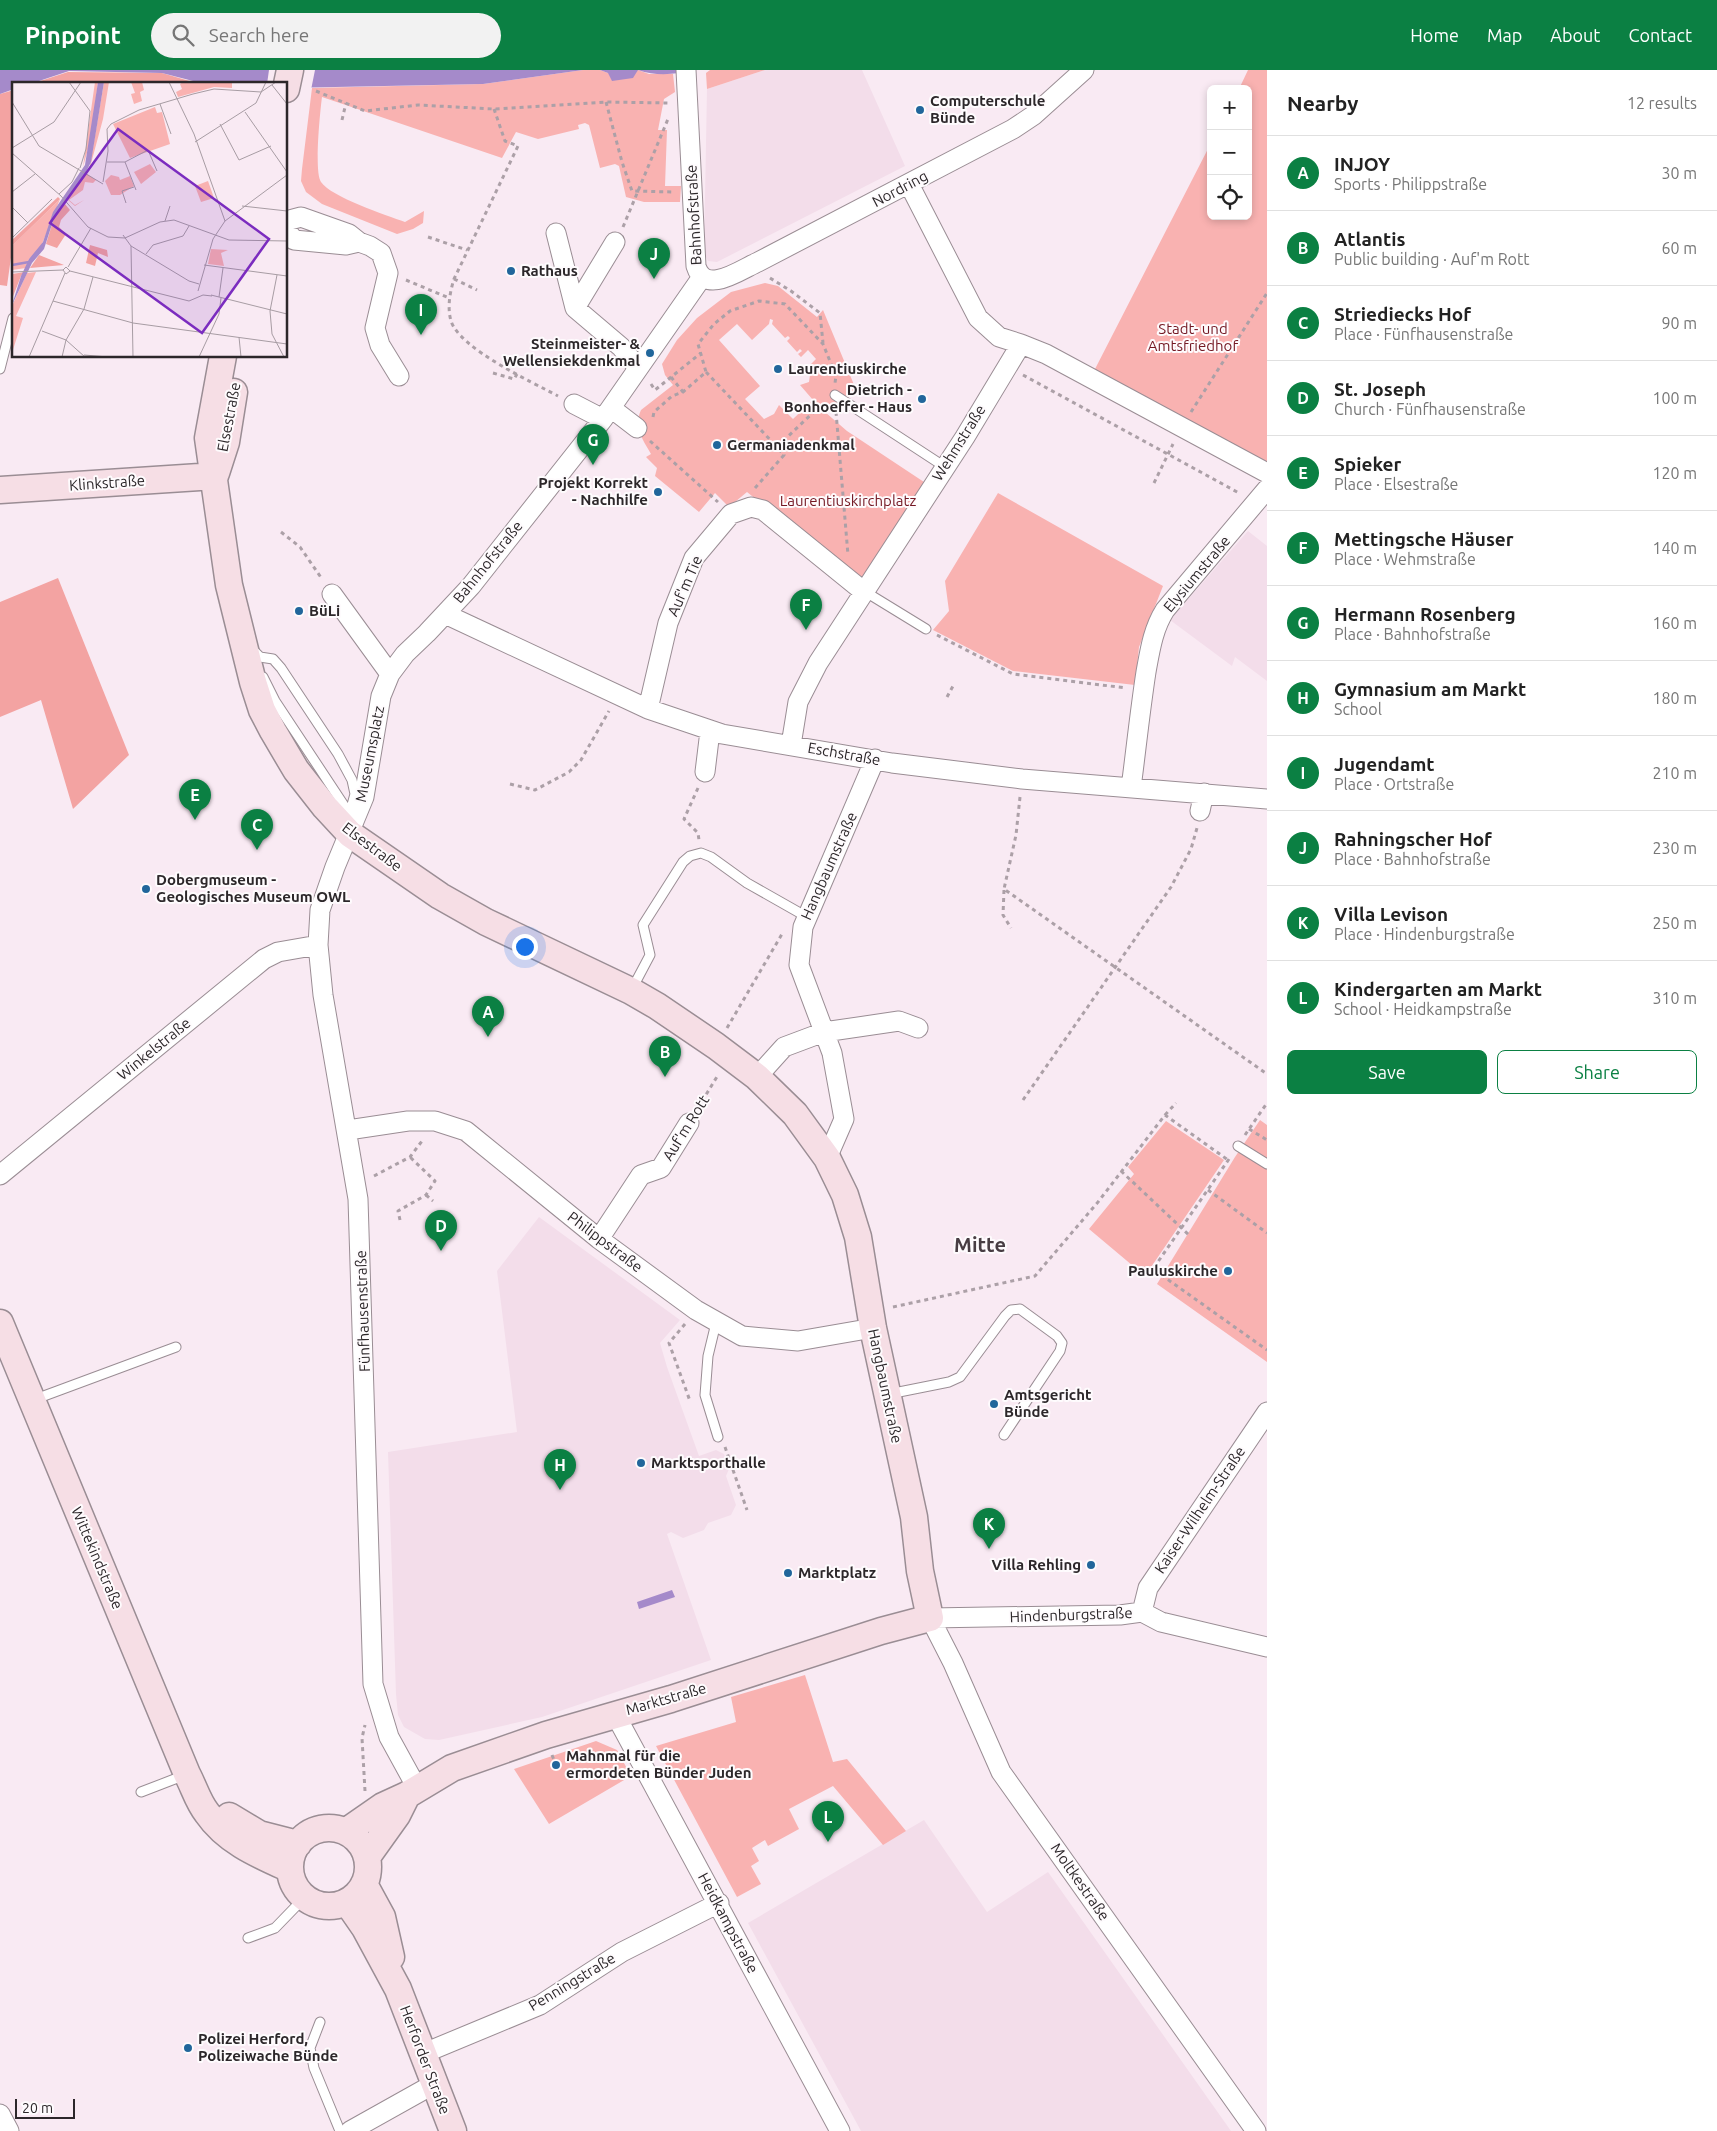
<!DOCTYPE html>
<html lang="en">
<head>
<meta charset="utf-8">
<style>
	:root { --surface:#fff; --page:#f2f2f2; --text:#222; --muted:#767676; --line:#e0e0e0; --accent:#0b8043 }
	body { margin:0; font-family:Ubuntu,sans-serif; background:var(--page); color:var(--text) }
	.controls { position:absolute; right:15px; top:15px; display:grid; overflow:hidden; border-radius:8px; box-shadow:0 2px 8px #0003 }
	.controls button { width:45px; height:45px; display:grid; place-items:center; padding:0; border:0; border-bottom:1px solid var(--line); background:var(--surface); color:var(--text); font:25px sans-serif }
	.scale { position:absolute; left:15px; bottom:12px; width:60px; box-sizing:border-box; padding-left:5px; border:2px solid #2c272a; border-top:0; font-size:14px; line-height:18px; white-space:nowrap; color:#2c272a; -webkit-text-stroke:4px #fefbfd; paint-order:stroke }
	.you { position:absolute; left:524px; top:876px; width:18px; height:18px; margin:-12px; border:4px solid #fff; border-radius:50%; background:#1a73e8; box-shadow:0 0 0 8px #1a73e833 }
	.badge { display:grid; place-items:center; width:32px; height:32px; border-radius:50%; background:var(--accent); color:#fff; font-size:16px; font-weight:700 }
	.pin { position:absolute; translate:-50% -41px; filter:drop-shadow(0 1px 2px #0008) }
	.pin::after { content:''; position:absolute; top:26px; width:18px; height:15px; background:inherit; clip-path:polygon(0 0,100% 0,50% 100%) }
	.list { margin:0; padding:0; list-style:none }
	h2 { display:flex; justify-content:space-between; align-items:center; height:65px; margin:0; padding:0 20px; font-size:21px }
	h2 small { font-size:16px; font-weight:400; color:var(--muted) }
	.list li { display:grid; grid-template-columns:32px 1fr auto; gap:15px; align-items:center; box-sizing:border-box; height:75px; padding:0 20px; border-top:1px solid var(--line) }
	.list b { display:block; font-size:19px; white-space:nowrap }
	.list p { margin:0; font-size:16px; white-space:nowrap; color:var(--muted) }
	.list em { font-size:16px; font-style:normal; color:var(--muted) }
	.actions { display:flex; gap:10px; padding:15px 20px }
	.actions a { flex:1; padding:11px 0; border:1px solid var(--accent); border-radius:8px; text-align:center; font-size:18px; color:var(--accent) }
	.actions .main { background:var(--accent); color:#fff }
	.icon { flex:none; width:28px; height:28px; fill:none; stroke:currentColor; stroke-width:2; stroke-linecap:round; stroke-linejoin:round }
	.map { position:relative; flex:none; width:1267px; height:2061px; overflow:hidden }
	header { display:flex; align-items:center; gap:30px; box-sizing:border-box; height:70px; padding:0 25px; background:var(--accent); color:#fff }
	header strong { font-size:24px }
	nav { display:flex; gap:28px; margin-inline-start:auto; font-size:18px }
	.search { width:350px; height:45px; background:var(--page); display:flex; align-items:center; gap:12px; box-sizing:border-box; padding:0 18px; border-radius:28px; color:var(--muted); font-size:19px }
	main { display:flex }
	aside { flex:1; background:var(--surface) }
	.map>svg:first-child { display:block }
	.built { fill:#f3ddea }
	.green { fill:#f9b2b1; fill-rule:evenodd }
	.forest { fill:#f3a3a2 }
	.water { fill:#a58aca }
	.pier { fill:#f9eaf3 }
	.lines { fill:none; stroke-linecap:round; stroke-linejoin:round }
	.lane-casing { stroke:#9a8d94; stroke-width:11 }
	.street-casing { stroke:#9a8d94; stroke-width:21 }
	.secondary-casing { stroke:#9a8d94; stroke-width:29 }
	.path { stroke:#aca0a7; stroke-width:3; stroke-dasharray:4 4; stroke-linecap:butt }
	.lane { stroke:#fff; stroke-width:9 }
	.street { stroke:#fff; stroke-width:19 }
	.secondary { stroke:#f6dee5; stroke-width:26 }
	.poi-dot { fill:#21669b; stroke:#fefbfd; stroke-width:2 }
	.labels { text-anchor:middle; stroke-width:4; stroke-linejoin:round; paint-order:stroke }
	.poi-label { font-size:15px; font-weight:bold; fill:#2c272a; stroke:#fefbfd; text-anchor:start }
	.street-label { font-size:15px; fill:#2c272a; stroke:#fefbfd }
	.park-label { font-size:15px; fill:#741823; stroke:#fefbfd }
	.district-label { font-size:20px; font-weight:bold; fill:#483d43; stroke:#fefbfd }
	.inset-river { fill:none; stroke:#a58aca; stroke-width:2.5 }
	.inset-road { fill:none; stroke:#a79ca3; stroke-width:1 }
	.view { fill:#7b2cbf; fill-opacity:0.15; stroke:#7b2cbf; stroke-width:2.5 }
	.inset-edge { fill:none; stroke:#2c272a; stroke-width:2.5 }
</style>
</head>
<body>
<header>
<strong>Pinpoint</strong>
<div class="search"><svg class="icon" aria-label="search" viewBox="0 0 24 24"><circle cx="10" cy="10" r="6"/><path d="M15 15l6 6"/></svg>Search here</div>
<nav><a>Home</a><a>Map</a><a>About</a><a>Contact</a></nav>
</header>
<main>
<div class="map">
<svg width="1267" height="2061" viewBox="0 0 1267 2061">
	<rect width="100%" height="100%" fill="#f9eaf3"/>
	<!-- built -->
	<path class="built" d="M765,0H862L905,96L717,192L708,191L704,183L707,19Z
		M1248,461L1267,476V611L1235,587L1232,596L1170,550Z
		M539,1147L680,1250L660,1273L667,1297L699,1386L716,1380L724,1384L729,1399L726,1406L736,1435L731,1445L708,1453L704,1460L683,1468L671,1462L667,1464L711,1590L542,1647L439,1670L425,1669L404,1657L398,1645L396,1624L388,1382L517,1362L497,1201Z
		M924,1750L987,1842L1048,1802L1231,2061H861L748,1853Z"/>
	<!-- green -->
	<path class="green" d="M583,0H600L608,3L638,0L649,4H673L675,22L664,29L658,60H667L665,116H681L680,132H644L626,127L619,96L615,94L600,98L589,55L585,53L578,55L579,59L538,69L516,62L502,88L322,27C320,42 314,102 321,112C331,127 386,145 405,152L424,141L423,153L413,159L397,164L322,134L306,122L301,111L302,99L312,18L483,14Z
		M710,0H765L707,19L706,3Z
		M1248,0H1267V393L1094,301L1211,73V146H1248V19H1239Z
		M765,213L778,216L817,247L823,240L857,322L825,342L847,361L927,414L867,509H854L747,422L729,437L715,423L699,442L655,406L657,398L646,387L651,384C643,370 633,357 641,340L673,315L665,305L662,294L677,270L697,248L731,222ZM770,249L773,250L772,254L785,268L788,266L790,268L787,271L797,282L800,279L802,281L798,284L801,287L808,280L816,289L809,296L814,302L810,305L809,312L800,315L813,330L793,349L779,335L774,344L764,349L745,329L760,316L719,270L737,254L752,270L769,254Z
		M998,423L1163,516L1139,577L1135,615L1013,601L933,560L949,541L945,511Z
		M1260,1050L1267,1055V1292L1157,1214L1235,1087Z
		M1166,1051L1224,1090L1145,1206L1089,1159L1134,1104L1128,1097Z
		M805,1605L833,1692L847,1689L906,1761L883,1775L833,1716L789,1739L799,1759L768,1776L765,1770L752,1778L759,1791L751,1796L761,1814L737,1827L656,1676L736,1652L731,1627Z
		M596,1671L617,1680L631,1706L549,1754L514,1699Z"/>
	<!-- forest -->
	<path class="forest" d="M68,2L162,3L193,12L209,14H31Z
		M14,20V166L7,216L0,215V24Z
		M58,508L129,685L73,739L41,630L0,647V532Z"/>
	<!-- water -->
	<path class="water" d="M0,0H583L483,14L286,18V14H215L193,11L162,3L69,1L30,14H14V19L0,24Z
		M600,0H696C676,4 658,7 638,0L633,8L612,11L608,3Z
		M672,1520L675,1527L639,1539L637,1532Z"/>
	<!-- pier -->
	<path class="pier" d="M269,0H315L311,20H286V14H267Z"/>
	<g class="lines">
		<defs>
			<path id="lane" d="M0,299L13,248
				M835,325L945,397
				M864,521L926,559
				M252,579L260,587L273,589L281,598L338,684L352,710L355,724L352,735
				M263,607L275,631L349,743
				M632,919L650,885L643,855L683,792L690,786L701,783L711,787L747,813L807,847
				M1238,1076L1267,1094
				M716,1253L708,1286L705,1325L718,1367
				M889,1324L949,1312L960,1307L1005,1246L1011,1240L1020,1239L1057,1266L1062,1273L1060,1281L1004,1365
				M33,1330L176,1277
				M141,1722L185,1705
				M248,1868L275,1858L305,1827
				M320,1952L310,1978L314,1998L340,2061"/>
			<path id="street" d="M686,0L696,196C705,226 740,200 758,192L1013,59L1034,45L1084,0
				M909,114L978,248L999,267L1021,274
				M286,151L301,147L349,164L359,172L370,176L381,183L388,203L375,258L380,275L399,306
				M286,160L294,170L346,175L359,172
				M556,163L575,238L621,277L638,298
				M575,238L615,172
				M574,334L603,349
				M611,338L637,358
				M332,524L390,604
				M445,544L648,639L722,664L892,693L1022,709L1267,729
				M648,639L668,553L694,488L731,444L751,437L763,440L863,521
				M791,675L798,632L818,593L965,367L1021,274L1046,284L1267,403
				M705,702L710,661
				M1131,718C1136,680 1140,641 1146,602C1150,580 1153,559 1165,540L1267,419
				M1200,741L1204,723
				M757,1007L784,977L824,962L899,951L918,958
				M348,1060L408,1051H435L466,1061L599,1169L696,1240L742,1266L798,1271L873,1258
				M827,1088L844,1049L832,983L799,895L803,857L875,689
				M0,1105L264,889L278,882L318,875
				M599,1169L641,1105L661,1098L689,1053
				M1142,1542L1148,1518L1267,1342
				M615,1644L840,2061
				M417,1718L389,1667L373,1614L358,1129L323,925L318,875L320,840L335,797L364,727L381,626L390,604L405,584L427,563L471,516L603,349L702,207
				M422,1984L540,1935L622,1882L719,1833
				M0,2044L9,2061
				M350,2061L434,2014
				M1256,2061L1001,1702L953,1593L930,1548L1120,1545L1142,1542L1161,1552L1267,1577"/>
			<path id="secondary" d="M286,19L290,0
				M223,286L208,368L229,515L253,612L262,640L273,661L296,700L325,737L350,764L440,826L486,852L631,921L657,936L716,976L757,1007L795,1044L827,1088L845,1125L858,1167L873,1258L914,1447L920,1501L930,1548L881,1561L671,1629L546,1665L452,1698L407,1725L383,1736L347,1761
				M216,403L226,372L234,322
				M0,420L215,406
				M0,1253L187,1704C194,1717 198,1732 207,1743C227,1772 259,1785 290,1799
				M229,1746L259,1764L298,1774
				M290 1797a39 39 0 1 1 78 0a39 39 0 1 1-78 0Z
				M367,1787L397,1745L407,1725
				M364,1814L382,1847L391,1887
				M347,1832L365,1858L398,1919L453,2061"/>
		</defs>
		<!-- lane casing -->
		<use href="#lane" class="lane-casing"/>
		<!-- street casing -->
		<use href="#street" class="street-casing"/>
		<!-- secondary casing -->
		<use href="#secondary" class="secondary-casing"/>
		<!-- path -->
		<path class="path" d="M316,21L365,41L418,35L494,39L606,32L670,33
			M606,32L622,92L632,121L674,122
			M494,39L505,71L518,76L454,209C450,222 447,237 451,251C460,279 532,312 558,326
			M342,50L346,33
			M623,157L668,49
			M428,167L467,180
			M770,208L791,221L820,243L823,273
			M454,209L477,220
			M406,210L449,228
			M706,302L777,377L823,333
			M493,303L514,309L517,304
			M1023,305L1239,423
			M671,307L683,322
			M651,314L655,320L701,283
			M836,342L848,485
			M1191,342L1267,223
			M653,347L654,342L672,326L683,322L706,302L698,274L714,254L730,241L759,231L785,234L823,274L836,306L835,313
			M650,371L718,432
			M1154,413L1173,374
			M755,418L784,385L777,377
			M281,462L300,477L322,509
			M937,565L1013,604L1126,618
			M947,627L953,616
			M510,714L535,720L569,702L581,690L609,641
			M698,718L684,749L698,763L699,770
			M1020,727L1016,765L1004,819L1267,1004
			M1004,820L1003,845L1011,858
			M727,958L782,864
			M1023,1030L1171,817L1191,779L1197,758
			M698,1038L718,1005
			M1165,1045L1176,1033
			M1249,1059L1267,1070
			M1245,1065L1267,1033
			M1229,1089L1153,1199L1267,1280
			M1121,1101L1189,1165
			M374,1106L410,1087L422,1071
			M1208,1120L1267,1163
			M426,1125L433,1131
			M400,1150L398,1141L426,1125L435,1111L410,1087
			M893,1237L1035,1206L1098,1132L1165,1045L1228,1090
			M685,1254L669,1273L690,1331
			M725,1377L747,1440
			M552,1685L556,1695
			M365,1721L362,1668L365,1655"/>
		<!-- lane -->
		<use href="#lane" class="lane"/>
		<!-- street -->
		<use href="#street" class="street"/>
		<!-- secondary -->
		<use href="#secondary" class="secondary"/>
	</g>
	<!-- markers -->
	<g class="poi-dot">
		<circle cx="920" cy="40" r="5"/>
		<circle cx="511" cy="201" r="5"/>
		<circle cx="650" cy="283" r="5"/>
		<circle cx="778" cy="299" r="5"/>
		<circle cx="922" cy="329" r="5"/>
		<circle cx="717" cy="375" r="5"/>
		<circle cx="658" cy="422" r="5"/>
		<circle cx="299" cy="541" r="5"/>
		<circle cx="146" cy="819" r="5"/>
		<circle cx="1228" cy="1201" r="5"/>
		<circle cx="994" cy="1334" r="5"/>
		<circle cx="641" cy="1393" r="5"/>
		<circle cx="1091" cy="1495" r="5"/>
		<circle cx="788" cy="1503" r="5"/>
		<circle cx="556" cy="1695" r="5"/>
		<circle cx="188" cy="1978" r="5"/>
	</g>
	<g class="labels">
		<!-- poi labels -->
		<g class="poi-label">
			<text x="930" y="36">Computerschule<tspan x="930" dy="17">Bünde</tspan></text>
			<text x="521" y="206">Rathaus</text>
			<text x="640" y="279" text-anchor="end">Steinmeister- &amp;<tspan x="640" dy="17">Wellensiekdenkmal</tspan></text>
			<text x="788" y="304">Laurentiuskirche</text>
			<text x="912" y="325" text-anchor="end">Dietrich -<tspan x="912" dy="17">Bonhoeffer - Haus</tspan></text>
			<text x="727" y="380">Germaniadenkmal</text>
			<text x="648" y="418" text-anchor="end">Projekt Korrekt<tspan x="648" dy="17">- Nachhilfe</tspan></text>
			<text x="309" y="546">BüLi</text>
			<text x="156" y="815">Dobergmuseum -<tspan x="156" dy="17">Geologisches Museum OWL</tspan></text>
			<text x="1218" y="1206" text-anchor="end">Pauluskirche</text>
			<text x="1004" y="1330">Amtsgericht<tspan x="1004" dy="17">Bünde</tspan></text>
			<text x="651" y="1398">Marktsporthalle</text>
			<text x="1081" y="1500" text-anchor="end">Villa Rehling</text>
			<text x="798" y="1508">Marktplatz</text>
			<text x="566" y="1691">Mahnmal für die<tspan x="566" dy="17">ermordeten Bünder Juden</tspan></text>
			<text x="198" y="1974">Polizei Herford,<tspan x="198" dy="17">Polizeiwache Bünde</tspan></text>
		</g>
		<!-- street labels -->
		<g class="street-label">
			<text transform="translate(900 119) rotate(-28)" y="5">Nordring</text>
			<text transform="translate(694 145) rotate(-93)" y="5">Bahnhofstraße</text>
			<text transform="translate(229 347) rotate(-79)" y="5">Elsestraße</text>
			<text transform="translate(959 373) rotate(-58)" y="5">Wehmstraße</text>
			<text transform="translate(107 413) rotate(-4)" y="5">Klinkstraße</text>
			<text transform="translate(488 492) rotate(-51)" y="5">Bahnhofstraße</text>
			<text transform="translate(1197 504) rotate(-50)" y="5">Elysiumstraße</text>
			<text transform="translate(685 516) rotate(-66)" y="5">Auf'm Tie</text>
			<text transform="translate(370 684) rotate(-79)" y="5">Museumsplatz</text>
			<text transform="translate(844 684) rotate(10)" y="5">Eschstraße</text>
			<text transform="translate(372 777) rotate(37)" y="5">Elsestraße</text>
			<text transform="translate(829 796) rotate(-66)" y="5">Hangbaumstraße</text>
			<text transform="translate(154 979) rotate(-39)" y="5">Winkelstraße</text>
			<text transform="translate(686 1058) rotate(-58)" y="5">Auf'm Rott</text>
			<text transform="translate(605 1172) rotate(37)" y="5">Philippstraße</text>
			<text transform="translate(363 1241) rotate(-92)" y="5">Fünfhausenstraße</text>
			<text transform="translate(885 1316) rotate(78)" y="5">Hangbaumstraße</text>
			<text transform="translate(1200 1440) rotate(-56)" y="5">Kaiser-Wilhelm-Straße</text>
			<text transform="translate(97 1488) rotate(67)" y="5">Wittekindstraße</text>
			<text transform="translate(1071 1545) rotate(-2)" y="5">Hindenburgstraße</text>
			<text transform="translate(666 1629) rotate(-16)" y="5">Marktstraße</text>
			<text transform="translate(1080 1812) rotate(55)" y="5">Moltkestraße</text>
			<text transform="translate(728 1853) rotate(62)" y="5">Heidkampstraße</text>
			<text transform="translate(572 1912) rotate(-31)" y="5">Penningstraße</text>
			<text transform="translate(425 1990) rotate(69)" y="5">Herforder Straße</text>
		</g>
		<!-- park labels -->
		<g class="park-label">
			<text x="1193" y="264">Stadt- und<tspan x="1193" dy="17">Amtsfriedhof</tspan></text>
			<text x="848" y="436">Laurentiuskirchplatz</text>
		</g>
		<!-- district labels -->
		<g class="district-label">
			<text x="980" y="1182">Mitte</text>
		</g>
	</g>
	<!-- overview -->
	<g transform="translate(12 12)">
		<rect width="275" height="275" fill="#f9eaf3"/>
		<path d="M83,0H86L79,56L71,85ZM92,0H97L91,37L77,89ZM119,0H130L132,8L128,10L130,19L122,22L119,12L123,11ZM171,0H220V6L202,5L166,15L164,10L170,7L168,2ZM143,25L145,31L150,30L158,62L118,76L101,42ZM138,82L144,90L129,102L122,90ZM74,91L84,98L81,101L73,100L71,108L57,118L63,123L72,118L63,124L56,118ZM99,93L107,95L108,98L118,94L122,104L108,113H99L93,99ZM196,99L202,116L189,120L183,104ZM48,117L28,167L17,177L14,186L0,188V164ZM199,167L216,168L209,171L212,184L196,182ZM24,190L4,234L11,236L0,271V224L15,191Z" fill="#f9b2b1"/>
		<path d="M46,115L48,117L0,164V158ZM53,122L58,128L49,138L47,145L54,152L45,166L34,162L42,136ZM78,163L95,168L96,175L86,171L83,184L74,181ZM27,173L52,183L18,186ZM13,190L9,194L0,217V192Z" fill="#f3a3a2"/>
		<path d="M86,0H92L79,80L71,96L42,136L32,167L20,181L0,223L9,194L17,177L31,160L41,130L73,83Z" fill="#a58aca"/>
		<path class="inset-river" d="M0,183L17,180"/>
		<path class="inset-road" d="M57,0L78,29L74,67L68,86M157,0L182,52L213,139M260,3L275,22M0,20L27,64L91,102M148,22L159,52M233,30L275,90M208,42L227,78L259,64M183,60L244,21L254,0M0,66L42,40L69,0M0,71L49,114L76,145L96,155L113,156L148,140L162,138L217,158L275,159M95,80H113M91,100L96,69L95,47L99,42L127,28L181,12L202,7L249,10L264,0M124,108L113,80L136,68L145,89M0,110L23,92M47,112L60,100L67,86M114,121L110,109L122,105M230,124L275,129M0,125L16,141M153,139L158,124M111,153L119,164L177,199L187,202M0,156L40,117M119,164L121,275M134,172L141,163L171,154L177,144M192,183L275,194M56,185L79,146M58,189L177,219L191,213L200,214M0,190L51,188L54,185L58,189L54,192L51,188M265,193L258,229L260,252L272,275M186,209L201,157L213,139L275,93M199,213L275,232M207,215L211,186M41,219L121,241L275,262M30,249L54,258L73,275M227,255L229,275M72,273L96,275M17,275L53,191M50,275L54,258L72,227L81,195M187,275L207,232L209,216"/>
		<path class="view" d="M106,47L257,157L190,251L38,141Z"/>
		<rect width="275" height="275" class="inset-edge"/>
	</g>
</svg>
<div class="controls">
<button>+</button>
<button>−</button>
<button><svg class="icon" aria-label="locate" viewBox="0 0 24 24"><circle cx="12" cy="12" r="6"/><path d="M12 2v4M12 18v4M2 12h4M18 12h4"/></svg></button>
</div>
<div class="scale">20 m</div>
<div class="you"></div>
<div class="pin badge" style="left:488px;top:967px">A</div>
<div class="pin badge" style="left:665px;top:1007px">B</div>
<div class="pin badge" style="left:257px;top:780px">C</div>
<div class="pin badge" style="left:441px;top:1181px">D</div>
<div class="pin badge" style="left:195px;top:750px">E</div>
<div class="pin badge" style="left:806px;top:560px">F</div>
<div class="pin badge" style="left:593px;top:395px">G</div>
<div class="pin badge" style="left:560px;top:1420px">H</div>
<div class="pin badge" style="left:421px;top:265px">I</div>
<div class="pin badge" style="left:654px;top:209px">J</div>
<div class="pin badge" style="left:989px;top:1479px">K</div>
<div class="pin badge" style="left:828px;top:1772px">L</div>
</div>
<aside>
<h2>Nearby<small>12 results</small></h2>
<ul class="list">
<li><span class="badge">A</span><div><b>INJOY</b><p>Sports · Philippstraße</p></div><em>30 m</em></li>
<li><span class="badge">B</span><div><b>Atlantis</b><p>Public building · Auf'm Rott</p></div><em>60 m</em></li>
<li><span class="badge">C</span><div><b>Striediecks Hof</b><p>Place · Fünfhausenstraße</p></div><em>90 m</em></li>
<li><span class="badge">D</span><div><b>St. Joseph</b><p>Church · Fünfhausenstraße</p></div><em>100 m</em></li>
<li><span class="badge">E</span><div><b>Spieker</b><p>Place · Elsestraße</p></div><em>120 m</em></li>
<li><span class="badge">F</span><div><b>Mettingsche Häuser</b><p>Place · Wehmstraße</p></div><em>140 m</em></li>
<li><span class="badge">G</span><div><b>Hermann Rosenberg</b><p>Place · Bahnhofstraße</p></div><em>160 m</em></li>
<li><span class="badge">H</span><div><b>Gymnasium am Markt</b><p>School</p></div><em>180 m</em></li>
<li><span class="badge">I</span><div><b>Jugendamt</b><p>Place · Ortstraße</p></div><em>210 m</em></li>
<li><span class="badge">J</span><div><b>Rahningscher Hof</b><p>Place · Bahnhofstraße</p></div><em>230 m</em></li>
<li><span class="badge">K</span><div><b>Villa Levison</b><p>Place · Hindenburgstraße</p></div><em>250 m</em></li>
<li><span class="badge">L</span><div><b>Kindergarten am Markt</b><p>School · Heidkampstraße</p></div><em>310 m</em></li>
</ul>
<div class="actions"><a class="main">Save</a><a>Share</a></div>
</aside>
</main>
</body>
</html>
